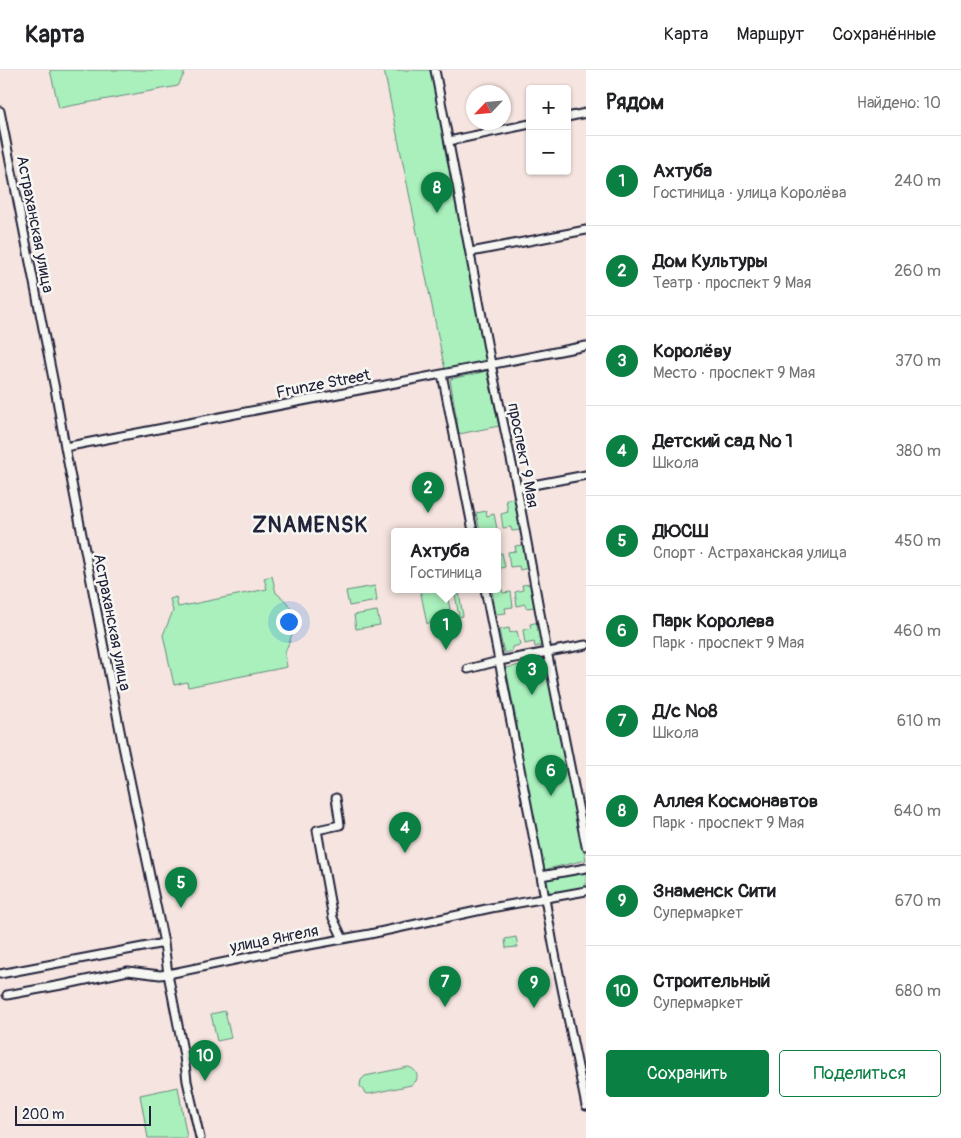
<!DOCTYPE html>
<html lang="ru">
<head>
<meta charset="utf-8">
<style>
	:root { --surface:#fff; --page:#f6f6f6; --text:#202124; --muted:#757577; --line:#e0e0e0; --accent:#0b8043 }
	body { margin:0; font-family:Pangolin,sans-serif; background:var(--page); color:var(--text) }
	.controls { position:absolute; right:15px; top:15px; display:grid; overflow:hidden; border-radius:5px; box-shadow:0 1px 4px #0004 }
	.controls button { width:45px; height:45px; display:grid; place-items:center; padding:0; border:0; border-bottom:1px solid var(--line); background:var(--surface); color:var(--text); font:25px sans-serif }
	.compass { position:absolute; left:466px; top:15px; width:45px; height:45px; border-radius:50%; background:var(--surface); box-shadow:0 1px 4px #0004; rotate:244deg }
	.scale { position:absolute; left:15px; bottom:12px; width:136px; box-sizing:border-box; padding-left:5px; border:2px solid #22223b; border-top:0; font-size:14px; line-height:18px; white-space:nowrap; color:#22223b; -webkit-text-stroke:4px #f6f6f2; paint-order:stroke }
	.you { position:absolute; left:288px; top:551px; width:18px; height:18px; margin:-12px; border:4px solid #fff; border-radius:50%; background:#1a73e8; box-shadow:0 0 0 8px #1a73e833 }
	.badge { display:grid; place-items:center; width:32px; height:32px; border-radius:50%; background:var(--accent); color:#fff; font-size:16px; font-weight:700 }
	.pin { position:absolute; translate:-50% -41px; filter:drop-shadow(0 1px 2px #0008) }
	.pin::after { content:''; position:absolute; top:26px; width:18px; height:15px; background:inherit; clip-path:polygon(0 0,100% 0,50% 100%) }
	.popup { position:absolute; left:391px; top:458px; width:110px; height:65px; box-sizing:border-box; display:grid; place-content:center; border-radius:5px; background:var(--surface); filter:drop-shadow(0 1px 4px #0005); font-size:16px; white-space:nowrap; color:var(--muted) }
	.popup b { font-size:19px; color:var(--text) }
	.popup::after { content:''; position:absolute; left:50%; top:100%; margin-left:-10px; border:10px solid transparent; border-top-color:var(--surface) }
	.list { margin:0; padding:0; list-style:none }
	h2 { display:flex; justify-content:space-between; align-items:center; height:65px; margin:0; padding:0 20px; font-size:21px }
	h2 small { font-size:16px; font-weight:400; color:var(--muted) }
	.list li { display:grid; grid-template-columns:32px 1fr auto; gap:15px; align-items:center; box-sizing:border-box; height:90px; padding:0 20px; border-top:1px solid var(--line) }
	.list b { display:block; font-size:19px; white-space:nowrap }
	.list p { margin:0; font-size:16px; white-space:nowrap; color:var(--muted) }
	.list em { font-size:16px; font-style:normal; color:var(--muted) }
	.actions { display:flex; gap:10px; padding:15px 20px }
	.actions a { flex:1; padding:11px 0; border:1px solid var(--accent); border-radius:5px; text-align:center; font-size:18px; color:var(--accent) }
	.actions .main { background:var(--accent); color:#fff }
	.map { position:relative; flex:none; width:586px; height:1068px; overflow:hidden }
	header { display:flex; align-items:center; gap:30px; box-sizing:border-box; height:70px; padding:0 25px; background:var(--surface); border-bottom:1px solid var(--line) }
	header strong { font-size:24px }
	nav { display:flex; gap:28px; margin-inline-start:auto; font-size:18px }
	main { display:flex }
	aside { flex:1; background:var(--surface) }
	.map>svg:first-child { display:block }
	.green { fill:#a9f0bc; stroke:#66897c }
	.lines { fill:none; stroke-linecap:round; stroke-linejoin:round }
	.minor-casing { stroke:#22223b; stroke-width:11 }
	.minor { stroke:#f6f6f2; stroke-width:7 }
	.labels { text-anchor:middle; stroke-width:5; stroke-linejoin:round; paint-order:stroke }
	.street-label { font-size:16px; fill:#22223b; stroke:#f6f6f2 }
	.district-label { font-size:21px; font-weight:bold; letter-spacing:1px; fill:#22223b; stroke:#f6f6f2 }
</style>
</head>
<body>
<header>
<strong>Карта</strong>
<nav><a>Карта</a><a>Маршрут</a><a>Сохранённые</a></nav>
</header>
<main>
<div class="map">
<svg width="586" height="1068" viewBox="0 0 586 1068">
	<rect width="100%" height="100%" fill="#f5e4df"/>
	<filter id="ink" filterUnits="userSpaceOnUse"><feTurbulence type="fractalNoise" baseFrequency=".02" numOctaves="2"/><feDisplacementMap in="SourceGraphic" scale="10" xChannelSelector="R" yChannelSelector="G"/><feConvolveMatrix kernelMatrix="1 2 1 2 8 2 1 2 1" color-interpolation-filters="sRGB"/></filter>
	<g filter="url(#ink)">
		<!-- green -->
		<path class="green" d="M50,0H186L178,16L59,38Z
			M384,0H433L489,287L485,292L445,300Z
			M487,301L499,356L459,364L450,309Z
			M514,428L520,460L512,461L511,457L503,458L501,444L508,442L506,430Z
			M486,441L487,446L494,444L497,459L490,461H480L476,443Z
			M523,475L528,498L520,500L519,496L510,497L508,482L516,481L515,476Z
			M502,483L505,497L497,499V504V484Z
			M272,506L276,523C294,535 297,550 290,570C289,574 285,580 285,585C285,589 287,594 287,597L188,617L187,612L174,615L163,565L173,541L170,529L176,527L178,537L267,519L264,508Z
			M531,514L535,537L526,538L525,534L517,536L515,522L523,520L522,515Z
			M375,516L377,531L349,536L346,521Z
			M420,519H446L450,539L427,554Z
			M502,519L503,523L511,522L513,537L505,538L506,543L496,544L492,521Z
			M459,523L463,546L459,547L455,524Z
			M377,541L380,555L356,559L354,545Z
			M539,552L543,575L535,577L534,572L525,574L523,560L531,558L530,554Z
			M509,558L510,563L517,561L520,575L512,577V581L504,583L499,560Z
			M545,590L557,652L559,656L586,790L543,800L518,663V660L506,598Z
			M584,801L586,803V817L552,823L548,822L545,810L549,807Z
			M516,867L518,877L506,878L505,869Z
			M225,941L231,968L217,971L211,944Z
			M408,997C415,998 419,1005 416,1011L411,1015L369,1024L365,1023L360,1016L361,1010L365,1006Z
			M178,1017L187,1068H148L140,1025Z"/>
		<g class="lines">
			<defs>
				<path id="minor" d="M435,0L491,294L517,418L546,576L586,776
					M0,41L56,324L65,377L123,676L164,873L168,904L184,986L187,1011L200,1068
					M567,47L586,43
					M449,71L530,54
					M471,182L586,160
					M442,304L473,461
					M65,377L586,276
					M517,418L586,405
					M485,519L541,806
					M468,599L499,591L586,575
					M336,728L340,755L317,760L333,848L343,869
					M586,798L541,806L553,874L586,1036
					M0,904L164,873
					M7,925L67,914L128,901L160,905L168,904L293,878L370,864L491,838L586,821"/>
			</defs>
			<!-- minor casing -->
			<use href="#minor" class="minor-casing"/>
			<!-- minor -->
			<use href="#minor" class="minor"/>
		</g>
	</g>
	<g class="labels">
		<!-- street labels -->
		<g class="street-label">
			<text transform="translate(36 154) rotate(79)" y="6">Астраханская улица</text>
			<text transform="translate(323 313) rotate(-11)" y="6">Frunze Street</text>
			<text transform="translate(524 385) rotate(79)" y="6">проспект 9 Мая</text>
			<text transform="translate(113 552) rotate(79)" y="6">Астраханская улица</text>
			<text transform="translate(274 868) rotate(-11)" y="6">улица Янгеля</text>
		</g>
		<!-- district labels -->
		<g class="district-label">
			<text x="310" y="462">ZNAMENSK</text>
		</g>
	</g>
</svg>
<div class="controls">
<button>+</button>
<button>−</button>
</div>
<svg class="compass" viewBox="-18 -18 36 36"><path d="M0-13l5 13h-10z" fill="#e53935"/><path d="M0 13l5-13h-10z" fill="#757577"/></svg>
<div class="scale">200 m</div>
<div class="you"></div>
<div class="pin badge" style="left:446px;top:580px">1</div>
<div class="popup"><b>Ахтуба</b>Гостиница</div>
<div class="pin badge" style="left:428px;top:443px">2</div>
<div class="pin badge" style="left:532px;top:625px">3</div>
<div class="pin badge" style="left:405px;top:783px">4</div>
<div class="pin badge" style="left:181px;top:838px">5</div>
<div class="pin badge" style="left:551px;top:726px">6</div>
<div class="pin badge" style="left:445px;top:937px">7</div>
<div class="pin badge" style="left:437px;top:143px">8</div>
<div class="pin badge" style="left:534px;top:938px">9</div>
<div class="pin badge" style="left:205px;top:1011px">10</div>
</div>
<aside>
<h2>Рядом<small>Найдено: 10</small></h2>
<ul class="list">
<li><span class="badge">1</span><div><b>Ахтуба</b><p>Гостиница · улица Королёва</p></div><em>240 m</em></li>
<li><span class="badge">2</span><div><b>Дом Культуры</b><p>Театр · проспект 9 Мая</p></div><em>260 m</em></li>
<li><span class="badge">3</span><div><b>Королёву</b><p>Место · проспект 9 Мая</p></div><em>370 m</em></li>
<li><span class="badge">4</span><div><b>Детский сад № 1</b><p>Школа</p></div><em>380 m</em></li>
<li><span class="badge">5</span><div><b>ДЮСШ</b><p>Спорт · Астраханская улица</p></div><em>450 m</em></li>
<li><span class="badge">6</span><div><b>Парк Королева</b><p>Парк · проспект 9 Мая</p></div><em>460 m</em></li>
<li><span class="badge">7</span><div><b>Д/с №8</b><p>Школа</p></div><em>610 m</em></li>
<li><span class="badge">8</span><div><b>Аллея Космонавтов</b><p>Парк · проспект 9 Мая</p></div><em>640 m</em></li>
<li><span class="badge">9</span><div><b>Знаменск Сити</b><p>Супермаркет</p></div><em>670 m</em></li>
<li><span class="badge">10</span><div><b>Строительный</b><p>Супермаркет</p></div><em>680 m</em></li>
</ul>
<div class="actions"><a class="main">Сохранить</a><a>Поделиться</a></div>
</aside>
</main>
</body>
</html>
